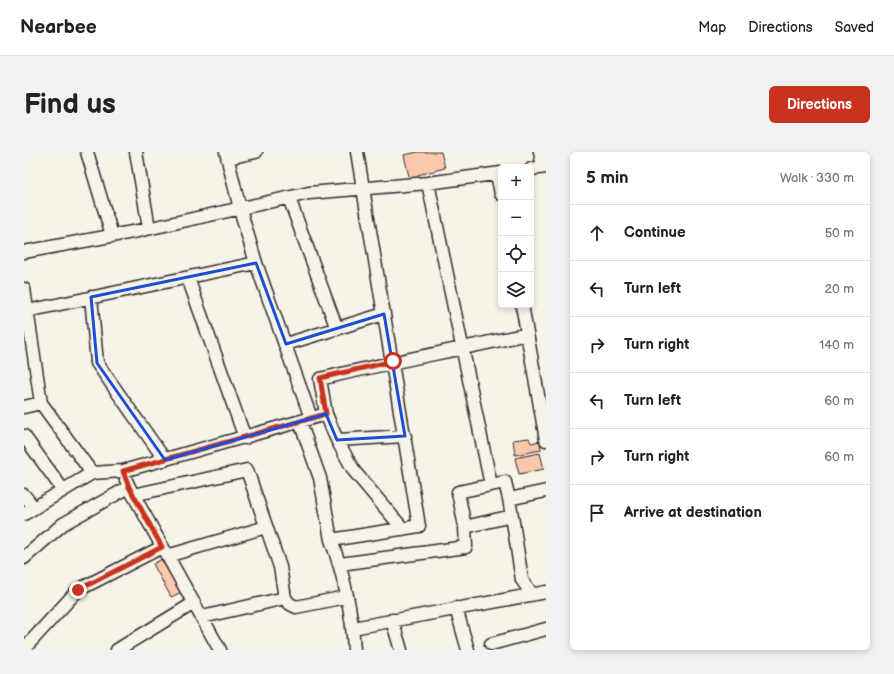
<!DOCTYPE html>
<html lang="en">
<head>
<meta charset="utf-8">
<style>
	:root { --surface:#fff; --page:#f2f2f2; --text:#222; --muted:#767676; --line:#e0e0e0; --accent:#c8321e }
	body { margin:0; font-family:"Balsamiq Sans",sans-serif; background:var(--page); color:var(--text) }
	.controls { position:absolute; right:12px; top:12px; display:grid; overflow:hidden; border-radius:6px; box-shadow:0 2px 6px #0003 }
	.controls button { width:36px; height:36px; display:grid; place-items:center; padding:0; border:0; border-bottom:1px solid var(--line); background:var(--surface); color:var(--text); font:20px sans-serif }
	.stop { position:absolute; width:12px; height:12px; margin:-9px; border:3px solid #c8321e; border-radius:50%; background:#fff }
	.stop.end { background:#c8321e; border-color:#fff; box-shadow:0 1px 4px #0008 }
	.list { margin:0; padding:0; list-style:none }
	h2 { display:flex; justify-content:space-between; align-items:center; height:52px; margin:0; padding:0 16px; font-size:17px }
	h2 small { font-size:13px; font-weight:400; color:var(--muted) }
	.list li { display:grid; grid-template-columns:26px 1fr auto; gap:12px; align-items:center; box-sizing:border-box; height:56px; padding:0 16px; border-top:1px solid var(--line) }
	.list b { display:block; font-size:15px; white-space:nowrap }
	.list em { font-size:13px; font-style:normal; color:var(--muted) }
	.icon { flex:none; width:22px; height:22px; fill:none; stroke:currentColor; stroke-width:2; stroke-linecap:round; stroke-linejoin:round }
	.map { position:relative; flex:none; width:522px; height:498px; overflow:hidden; border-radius:6px }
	header { display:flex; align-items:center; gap:24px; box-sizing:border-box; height:56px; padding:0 20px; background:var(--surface); border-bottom:1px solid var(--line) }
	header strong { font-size:19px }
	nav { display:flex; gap:22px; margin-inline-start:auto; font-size:14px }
	.intro { display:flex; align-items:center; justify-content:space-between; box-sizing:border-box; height:96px; padding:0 24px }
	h1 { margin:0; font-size:28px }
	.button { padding:10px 18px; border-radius:6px; background:var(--accent); color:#fff; font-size:14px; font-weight:700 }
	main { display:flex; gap:24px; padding:0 24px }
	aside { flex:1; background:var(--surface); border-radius:6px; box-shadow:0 2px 6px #0003 }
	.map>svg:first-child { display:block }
	.building { fill:#fcc8ad; stroke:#2b2b2b }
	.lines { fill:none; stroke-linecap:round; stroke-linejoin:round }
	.minor-casing { stroke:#2b2b2b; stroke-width:15 }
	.minor { stroke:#f7f3e8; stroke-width:12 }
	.route { stroke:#c8321e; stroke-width:5 }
	.marked { fill:none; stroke:#1d4ed8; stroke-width:3; stroke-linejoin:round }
</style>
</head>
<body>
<header>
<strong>Nearbee</strong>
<nav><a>Map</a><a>Directions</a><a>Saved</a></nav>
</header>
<div class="intro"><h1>Find us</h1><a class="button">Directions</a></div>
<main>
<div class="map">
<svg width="522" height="498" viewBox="0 0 522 498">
	<rect width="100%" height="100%" fill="#f7f3e8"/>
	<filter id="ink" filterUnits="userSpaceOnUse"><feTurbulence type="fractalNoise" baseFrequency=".025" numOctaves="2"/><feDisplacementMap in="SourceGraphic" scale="8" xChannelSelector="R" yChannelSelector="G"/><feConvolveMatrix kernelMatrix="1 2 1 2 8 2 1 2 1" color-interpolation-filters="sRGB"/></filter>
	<g filter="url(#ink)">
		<!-- building -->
		<path class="building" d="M394,0H417L421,16L394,23L395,27L386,29L380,3Z
			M505,286L507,291L516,289L517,298L491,303L489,288Z
			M516,301L520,317L495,322L491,306Z
			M141,405L160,439L147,445L129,412Z"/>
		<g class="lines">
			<defs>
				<path id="minor" d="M63,0L88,83
					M112,0L125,76
					M202,0L216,57L232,111L287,266
					M516,0L519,15
					M204,6L232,0
					M507,17L522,15
					M473,22L477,42
					M404,31L467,333
					M265,46L313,177
					M0,100L114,79L285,41L404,31L477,21
					M164,126L221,286
					M0,137L17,251L68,321
					M67,145L73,211L141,308
					M498,153L522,288
					M3,159L232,111
					M262,192L360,162
					M0,255L17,251
					M302,262L313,288L330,319L379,377
					M276,270L296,326L307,388L395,374L333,0
					M0,284L39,338
					M313,288L381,284
					M105,335L196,498
					M0,343L10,356
					M109,343L223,318L256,415L261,446L178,465
					M0,362L68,321L99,319L302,262L296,227C365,210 434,198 503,182
					M488,364L498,428L508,442
					M441,375L434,340L481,330L485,347
					M307,388C320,423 328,461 330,498
					M143,404L242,375
					M0,406L39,372L105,335L102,328
					M316,412L442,395L441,375L488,364L485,347L522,339
					M261,446L266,452L272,455L322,445
					M432,456L444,498
					M368,468L377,498
					M329,476L522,440
					M467,492L522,477
					M0,497L54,438L138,395
					M93,498L170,451"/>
			</defs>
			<!-- minor casing -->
			<use href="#minor" class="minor-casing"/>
			<!-- minor -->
			<use href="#minor" class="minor"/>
		</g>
	</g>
	<g class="lines" filter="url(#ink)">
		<!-- route -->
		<path class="route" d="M54,438L138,395L105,335L99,319L302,262L296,226L369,209"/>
	</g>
	<!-- marked area -->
	<path class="marked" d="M232,111L262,192L360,162L381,284L313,288L302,262L141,308L73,211L67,145Z"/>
</svg>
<div class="controls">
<button>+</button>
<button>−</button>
<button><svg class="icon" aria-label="locate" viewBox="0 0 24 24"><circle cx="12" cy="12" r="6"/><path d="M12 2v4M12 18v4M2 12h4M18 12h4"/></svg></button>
<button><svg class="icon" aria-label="layers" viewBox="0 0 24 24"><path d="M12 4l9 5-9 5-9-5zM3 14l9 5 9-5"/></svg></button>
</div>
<div class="stop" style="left:369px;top:209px"></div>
<div class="stop end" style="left:54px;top:438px"></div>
</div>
<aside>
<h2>5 min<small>Walk · 330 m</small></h2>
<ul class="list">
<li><svg class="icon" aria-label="ahead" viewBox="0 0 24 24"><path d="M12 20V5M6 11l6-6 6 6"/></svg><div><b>Continue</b></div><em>50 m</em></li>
<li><svg class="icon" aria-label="left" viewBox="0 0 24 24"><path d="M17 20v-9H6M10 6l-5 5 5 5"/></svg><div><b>Turn left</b></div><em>20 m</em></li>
<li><svg class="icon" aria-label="right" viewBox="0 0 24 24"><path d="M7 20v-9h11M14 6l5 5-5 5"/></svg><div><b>Turn right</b></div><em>140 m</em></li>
<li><svg class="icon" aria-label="left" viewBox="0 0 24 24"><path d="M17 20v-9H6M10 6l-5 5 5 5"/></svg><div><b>Turn left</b></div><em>60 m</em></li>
<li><svg class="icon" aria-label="right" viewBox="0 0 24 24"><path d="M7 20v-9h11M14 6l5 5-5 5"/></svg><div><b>Turn right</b></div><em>60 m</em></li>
<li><svg class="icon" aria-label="arrive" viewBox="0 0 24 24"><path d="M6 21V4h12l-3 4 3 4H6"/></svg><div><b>Arrive at destination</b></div></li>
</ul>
</aside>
</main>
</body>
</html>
